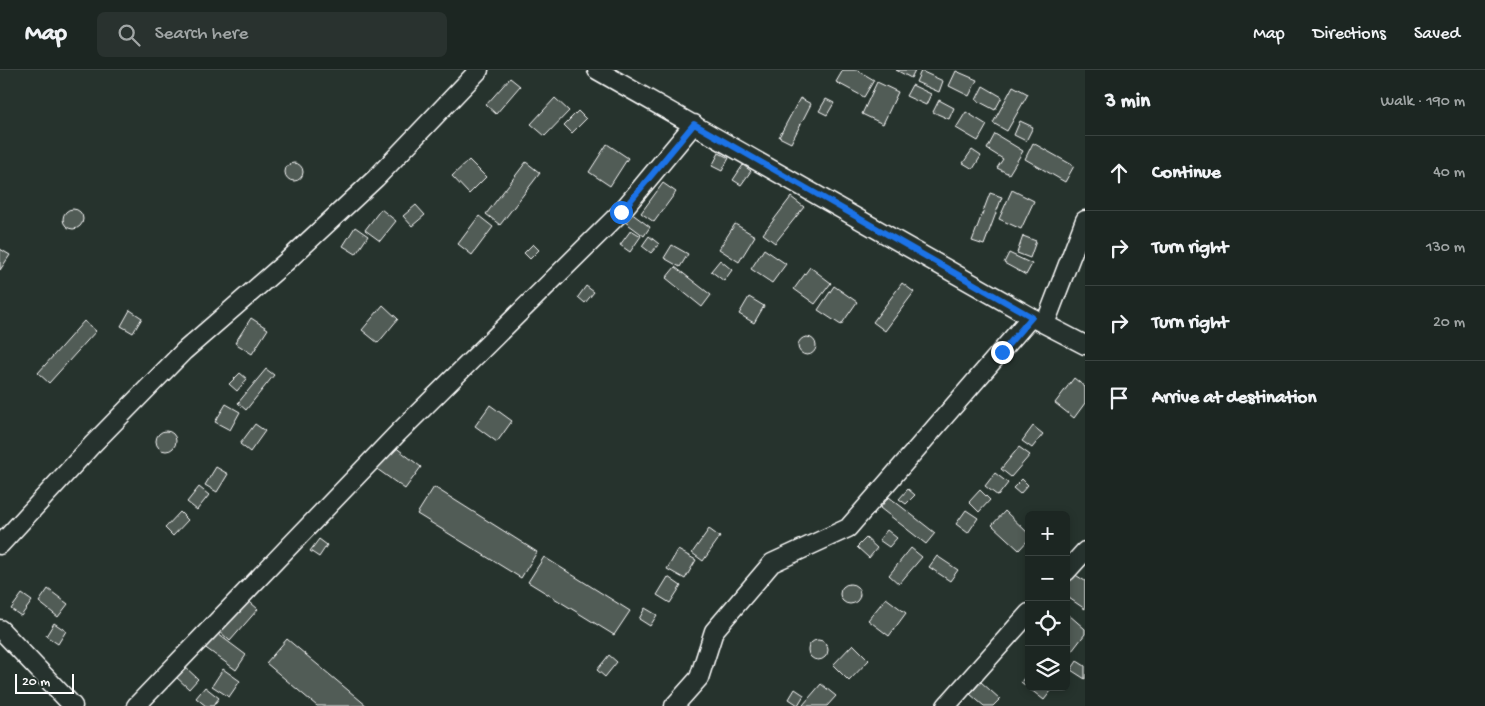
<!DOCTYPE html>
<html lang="en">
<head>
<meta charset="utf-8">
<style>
	:root { --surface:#1c2622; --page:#29322f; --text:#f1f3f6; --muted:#a0a5a5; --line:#3a4340 }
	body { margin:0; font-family:"Gochi Hand",sans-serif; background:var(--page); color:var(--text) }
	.controls { position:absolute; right:15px; bottom:15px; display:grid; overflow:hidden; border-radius:8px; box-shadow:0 2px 8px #0003 }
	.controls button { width:45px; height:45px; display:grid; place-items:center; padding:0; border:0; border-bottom:1px solid var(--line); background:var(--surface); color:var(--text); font:25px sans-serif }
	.scale { position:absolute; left:15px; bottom:12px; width:59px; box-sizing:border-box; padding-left:5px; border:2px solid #fff; border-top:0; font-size:14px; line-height:18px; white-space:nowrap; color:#fff; -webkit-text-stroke:4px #26332d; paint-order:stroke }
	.stop { position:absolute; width:15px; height:15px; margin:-11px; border:4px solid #1a73e8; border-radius:50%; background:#fff }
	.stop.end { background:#1a73e8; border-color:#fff; box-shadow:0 1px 5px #0008 }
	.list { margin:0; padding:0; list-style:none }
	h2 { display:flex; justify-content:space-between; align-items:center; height:65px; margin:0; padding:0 20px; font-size:21px }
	h2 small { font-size:16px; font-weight:400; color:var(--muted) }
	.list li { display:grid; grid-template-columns:32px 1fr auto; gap:15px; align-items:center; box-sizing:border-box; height:75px; padding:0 20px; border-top:1px solid var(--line) }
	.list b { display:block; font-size:19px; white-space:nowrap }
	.list em { font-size:16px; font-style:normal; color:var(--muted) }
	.icon { flex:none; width:28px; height:28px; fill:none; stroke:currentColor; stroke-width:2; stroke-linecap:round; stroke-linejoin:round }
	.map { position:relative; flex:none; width:1085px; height:636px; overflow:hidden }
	header { display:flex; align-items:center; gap:30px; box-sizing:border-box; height:70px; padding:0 25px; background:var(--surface); border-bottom:1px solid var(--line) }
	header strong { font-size:24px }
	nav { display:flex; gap:28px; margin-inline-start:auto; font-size:18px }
	.search { width:350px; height:45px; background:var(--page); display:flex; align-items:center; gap:12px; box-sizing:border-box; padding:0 18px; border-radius:8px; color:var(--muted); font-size:19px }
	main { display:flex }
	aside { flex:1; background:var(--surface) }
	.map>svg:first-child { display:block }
	.building { fill:#515c57; stroke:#fff }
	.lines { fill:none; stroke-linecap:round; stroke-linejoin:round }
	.minor-casing { stroke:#fff; stroke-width:21 }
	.minor { stroke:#26332d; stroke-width:18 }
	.route { stroke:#1a73e8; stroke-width:6 }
</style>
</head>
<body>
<header>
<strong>Map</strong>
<div class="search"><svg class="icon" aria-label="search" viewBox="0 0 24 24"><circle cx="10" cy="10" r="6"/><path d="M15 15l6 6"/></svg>Search here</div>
<nav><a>Map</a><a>Directions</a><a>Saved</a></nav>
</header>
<main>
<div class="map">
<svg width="1085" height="636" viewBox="0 0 1085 636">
	<rect width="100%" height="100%" fill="#26332d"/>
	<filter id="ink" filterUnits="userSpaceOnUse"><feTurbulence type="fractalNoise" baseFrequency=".02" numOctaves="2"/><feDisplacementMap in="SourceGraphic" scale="10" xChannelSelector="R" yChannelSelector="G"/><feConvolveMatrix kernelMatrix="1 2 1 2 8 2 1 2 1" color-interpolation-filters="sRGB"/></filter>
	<g filter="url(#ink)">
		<!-- building -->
		<path class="building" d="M843,0H857L874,10L864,27L836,12Z
			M896,0H915L911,8Z
			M921,1L943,11L939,22L916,12Z
			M956,1L977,10L969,26L949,16Z
			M510,8L520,16L496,44L486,35Z
			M877,12L898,22L883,54L862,44Z
			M912,15L931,24L926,35L906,26Z
			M983,16L1002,27L995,40L976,30Z
			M1013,16L1028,24L1007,61L993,53Z
			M555,28L569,41L545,66L531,54Z
			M800,28L811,34L791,73L779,67Z
			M826,29L834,33L827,45L819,41Z
			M939,30L954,38L949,49L933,42Z
			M578,41L586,49L572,63L564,55Z
			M966,42L987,55L978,71L956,58Z
			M1020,51L1033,57L1026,71L1014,65Z
			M995,64L1023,81L1009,104L997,98L1003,89L987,79Z
			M1033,73L1074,96L1065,112L1025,89Z
			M607,74L628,88L610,116L589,102Z
			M972,80L981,86L973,99L963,93Z
			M719,83L729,88L722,101L712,96Z
			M469,90L486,107L469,124L452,106Z
			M526,92L540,103L500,155L486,144Z
			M285 102a9 9 0 1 1 18 0a9 9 0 1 1-18 0Z
			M743,95L751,101L741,115L733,110Z
			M663,113L676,122L654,152L641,143Z
			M1012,120L1034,131L1021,159L999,149Z
			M990,123L1002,127L984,175L972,171Z
			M791,127L804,137L775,173L763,164Z
			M416,135L425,145L412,156L403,146Z
			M381,139L396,151L380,171L365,160Z
			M63 149a10 10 0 1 1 20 0a10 10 0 1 1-20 0Z
			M627,140L650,157L644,166L621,149Z
			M479,146L493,157L472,185L458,174Z
			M735,154L755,166L739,192L719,179Z
			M355,157L368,166L356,184L343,176Z
			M631,160L641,166L630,182L620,175Z
			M649,166L659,174L651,183L642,176Z
			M1023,166L1036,171L1030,188L1017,183Z
			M533,174L539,180L530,189L524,183Z
			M672,175L688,184L680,197L664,188Z
			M0,179L10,185L0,200Z
			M764,179L786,194L772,213L751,199Z
			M1009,183L1032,194L1026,205L1004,193Z
			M720,190L732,200L724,211L711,201Z
			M675,197L711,225L702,237L666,208Z
			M810,197L831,213L815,234L794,219Z
			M902,213L914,222L885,261L873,252Z
			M586,216L594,222L585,233L578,227Z
			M834,216L857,232L841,255L818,240Z
			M749,227L764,236L754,253L739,244Z
			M383,235L398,249L378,273L362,260Z
			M130,240L142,248L133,263L121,256Z
			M251,248L268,259L252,284L235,273Z
			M84,251L96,261L49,313L38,303Z
			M798 276a9 9 0 1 1 18 0a9 9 0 1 1-18 0Z
			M266,299L274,305L246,340L238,333Z
			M240,303L247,309L237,321L229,314Z
			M1074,308L1085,317V333L1074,348L1055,333Z
			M226,334L240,342L230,360L215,352Z
			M490,335L512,351L497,372L475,356Z
			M255,354L265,361L250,382L240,374Z
			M1033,356L1043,364L1032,378L1022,371Z
			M156 371a10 10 0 1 1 20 0a10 10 0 1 1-20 0Z
			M394,376L421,397L405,419L377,399Z
			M1019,377L1030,385L1011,407L1001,399Z
			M216,397L228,404L217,422L205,415Z
			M995,403L1008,413L998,426L985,416Z
			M1022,409L1028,415L1020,424L1013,418Z
			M199,417L209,425L197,440L187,432Z
			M434,417L537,482L521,508L417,444Z
			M908,419L915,425L906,434L899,429Z
			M980,420L990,430L979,442L969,432Z
			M889,427L935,463L926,474L880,438Z
			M966,440L978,448L968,463L956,454Z
			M1005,441L1029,464V469L1019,480L992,455Z
			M180,442L188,450L173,466L165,458Z
			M709,459L720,467L703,491L692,483Z
			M887,460L897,468L889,477L879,470Z
			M866,468L877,478L869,488L857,477Z
			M319,469L327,475L319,487L310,481Z
			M911,478L922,487L899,514L889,505Z
			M678,480L696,490L685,509L667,499Z
			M937,486L958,500L950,511L929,497Z
			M544,487L630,541L614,565L528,512Z
			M1074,504L1085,511V539L1066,526V516Z
			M668,507L681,516L670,533L657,525Z
			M840 524a10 10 0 1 1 20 0a10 10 0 1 1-20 0Z
			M48,519L68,534L58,547L39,532Z
			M22,524L32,531L21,546L11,539Z
			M244,527L258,539L230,571L216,558Z
			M886,528L906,543L889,566L868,550Z
			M645,538L657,545L650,556L639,549Z
			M1069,545L1085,559V564L1072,581L1066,576V548Z
			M54,553L66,561L58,574L46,566Z
			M214,561L246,585L236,600L203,576Z
			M287,569L367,636H317L266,593Z
			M808 580a10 10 0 1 1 20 0a10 10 0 1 1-20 0Z
			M853,574L869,590L849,611L833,595Z
			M609,585L617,592L605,607L597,600Z
			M1077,591L1085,596V609L1071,600Z
			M183,595L198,609L189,619L174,605Z
			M223,599L240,611L229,627L212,616Z
			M1029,602V617H1054L1044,630L1021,612Z
			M981,612L1000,629L993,636H984L970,624Z
			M821,614L836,626L827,636H805L803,635Z
			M205,617L219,628L213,636H206L196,628Z
			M795,619L804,625L798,635L789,629Z"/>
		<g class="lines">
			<defs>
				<path id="minor" d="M597,0L1031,247L1085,275
					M1045,254L1085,150
					M0,475L92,375L184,281L286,192L376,108L479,0
					M1066,502L1085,481
					M0,559L73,636
					M136,636L399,362L621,142L694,54
					M674,636L699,608L714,561L772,493L848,458L1031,247
					M946,636L1029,543"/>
			</defs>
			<!-- minor casing -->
			<use href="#minor" class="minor-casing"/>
			<!-- minor -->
			<use href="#minor" class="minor"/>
		</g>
	</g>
	<g class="lines" filter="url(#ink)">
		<!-- route -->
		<path class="route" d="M621,142L694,54L1032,247L1002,282"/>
	</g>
</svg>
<div class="controls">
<button>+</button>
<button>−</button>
<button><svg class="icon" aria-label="locate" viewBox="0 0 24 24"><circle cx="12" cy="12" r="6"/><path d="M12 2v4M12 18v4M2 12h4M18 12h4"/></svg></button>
<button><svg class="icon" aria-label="layers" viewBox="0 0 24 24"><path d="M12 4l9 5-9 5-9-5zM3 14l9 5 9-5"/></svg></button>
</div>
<div class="scale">20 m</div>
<div class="stop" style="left:621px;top:142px"></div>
<div class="stop end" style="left:1002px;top:282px"></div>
</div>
<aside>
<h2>3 min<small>Walk · 190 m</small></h2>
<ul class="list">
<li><svg class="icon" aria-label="ahead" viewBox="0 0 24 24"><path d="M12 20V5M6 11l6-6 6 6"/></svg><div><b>Continue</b></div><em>40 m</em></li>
<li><svg class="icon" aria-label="right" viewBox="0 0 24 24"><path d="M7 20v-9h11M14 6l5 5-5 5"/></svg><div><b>Turn right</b></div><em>130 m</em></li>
<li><svg class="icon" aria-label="right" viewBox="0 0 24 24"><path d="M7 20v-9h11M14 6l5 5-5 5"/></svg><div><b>Turn right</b></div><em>20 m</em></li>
<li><svg class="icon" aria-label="arrive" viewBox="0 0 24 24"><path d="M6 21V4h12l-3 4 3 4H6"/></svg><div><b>Arrive at destination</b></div></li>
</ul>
</aside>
</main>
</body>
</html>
